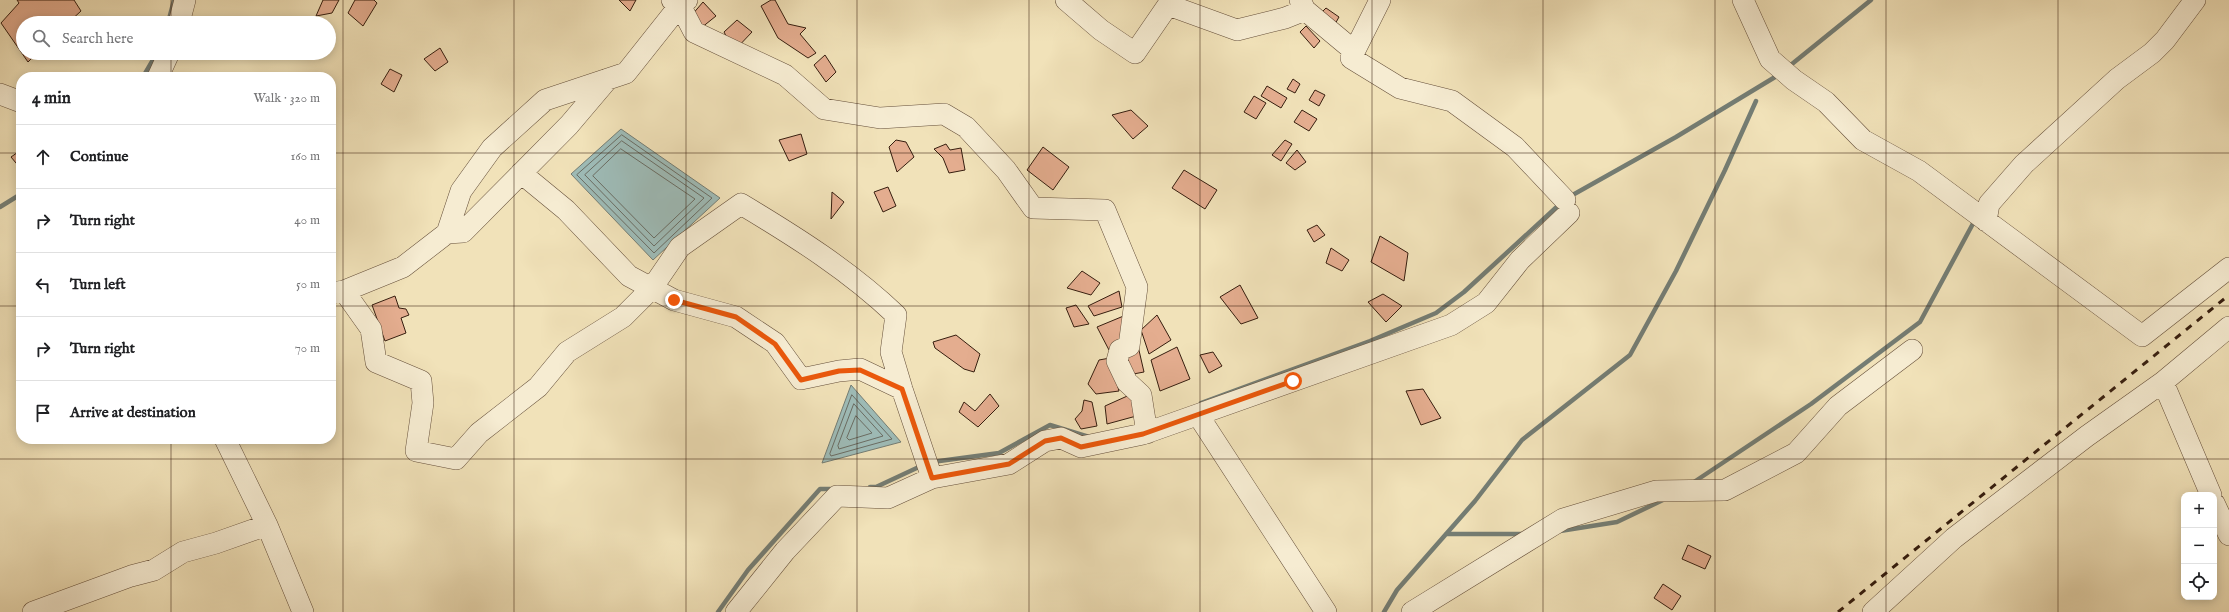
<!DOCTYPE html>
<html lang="en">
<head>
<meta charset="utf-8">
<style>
	:root { --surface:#fff; --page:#f6f6f6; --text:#202124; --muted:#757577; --line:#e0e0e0 }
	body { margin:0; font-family:"IM FELL English",serif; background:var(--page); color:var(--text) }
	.controls { position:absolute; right:12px; bottom:12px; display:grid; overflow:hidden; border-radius:8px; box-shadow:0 2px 10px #0003 }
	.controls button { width:36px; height:36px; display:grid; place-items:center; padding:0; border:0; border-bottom:1px solid var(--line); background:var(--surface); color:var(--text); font:20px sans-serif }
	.stop { position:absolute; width:12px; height:12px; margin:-9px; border:3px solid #ea580c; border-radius:50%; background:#fff }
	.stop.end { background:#ea580c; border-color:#fff; box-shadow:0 1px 4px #0008 }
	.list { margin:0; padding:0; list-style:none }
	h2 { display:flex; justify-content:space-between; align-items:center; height:52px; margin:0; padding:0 16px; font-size:17px }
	h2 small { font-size:13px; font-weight:400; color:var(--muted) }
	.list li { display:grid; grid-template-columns:26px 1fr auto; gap:12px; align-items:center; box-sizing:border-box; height:64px; padding:0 16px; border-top:1px solid var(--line) }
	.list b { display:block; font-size:15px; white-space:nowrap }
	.list em { font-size:13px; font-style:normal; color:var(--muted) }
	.icon { flex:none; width:22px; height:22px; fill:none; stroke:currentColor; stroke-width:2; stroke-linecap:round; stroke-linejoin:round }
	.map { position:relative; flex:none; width:2229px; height:612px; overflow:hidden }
	.search { position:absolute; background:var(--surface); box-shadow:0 2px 10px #0003; left:16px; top:16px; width:320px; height:44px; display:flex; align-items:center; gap:10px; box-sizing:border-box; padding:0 14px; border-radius:22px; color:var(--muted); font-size:15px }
	.panel { position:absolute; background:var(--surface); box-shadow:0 2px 10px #0003; left:16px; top:72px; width:320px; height:372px; border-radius:16px }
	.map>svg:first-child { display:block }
	.water { fill:#9ebcb8; stroke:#747d74 }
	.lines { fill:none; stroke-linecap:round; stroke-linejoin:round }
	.shore { stroke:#6a6d64; stroke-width:1 }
	.stream { stroke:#747d74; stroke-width:4.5 }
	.building { fill:#e4ad8f; stroke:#361e0f }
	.minor-casing { stroke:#654f3a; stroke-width:22 }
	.minor { stroke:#f6ecd2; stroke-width:21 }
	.rail { stroke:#361e0f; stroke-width:3; stroke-dasharray:7 7; stroke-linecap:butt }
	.route { stroke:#ea580c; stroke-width:5 }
	.grid { fill:none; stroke:#361e0f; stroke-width:1; stroke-opacity:0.55 }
</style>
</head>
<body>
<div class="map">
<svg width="2229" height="612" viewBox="0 0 2229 612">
	<rect width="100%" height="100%" fill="#f1e2b9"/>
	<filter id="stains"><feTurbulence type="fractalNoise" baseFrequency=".005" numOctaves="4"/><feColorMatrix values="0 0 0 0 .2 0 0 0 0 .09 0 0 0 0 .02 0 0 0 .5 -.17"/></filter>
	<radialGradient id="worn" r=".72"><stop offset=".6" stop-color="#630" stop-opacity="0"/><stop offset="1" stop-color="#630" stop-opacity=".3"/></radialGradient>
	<!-- water -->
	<path class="water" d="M621,129L720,198L653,260L571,174Z
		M851,385L901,442L822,463Z"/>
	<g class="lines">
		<!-- shore -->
		<path class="shore" d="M622,135L712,198L654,253L577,175Z
			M622,141L704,198L654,246L585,175Z
			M621,149L695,199L654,238L593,176Z
			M852,395L892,439L831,456L830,454Z
			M854,404L883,436L839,449L838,446Z
			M856,416L872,433L849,440L847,438Z"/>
		<!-- stream -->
		<path class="stream" d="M168,23L174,0
			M1787,68L1871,0
			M143,77L157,53
			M1569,197L1676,137L1780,74
			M0,207L21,194
			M1201,403L1370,341L1436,313L1464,292L1561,203
			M932,462L999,453L1050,425L1089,437
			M1694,482L1811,404L1920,322L1976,218
			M870,487H876L921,466
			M1560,531L1617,522L1665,499
			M1446,534H1525
			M718,612L748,570L820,489H834
			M1384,612L1397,590L1475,501L1522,440L1630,355L1676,271L1725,170L1756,101"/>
	</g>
	<!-- building -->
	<path class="building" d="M17,0H74L81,11L68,23H23V53H37L28,62L1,23L19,3Z
		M323,0H339L332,13L316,16Z
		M355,0H374L377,3L363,26L348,13Z
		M619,0H636L630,11Z
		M771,0H775L788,24L806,28L800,34L816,53L808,58L778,38L761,6Z
		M703,2L716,16L701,28L691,16Z
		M1326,8L1339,17L1330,33L1316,18Z
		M737,20L752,32L734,51L724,32Z
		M1306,26L1320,41L1314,48L1300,32Z
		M440,48L448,62L435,71L424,59Z
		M825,55L836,72L826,82L814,65Z
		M390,69L402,75L394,92L381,84Z
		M1293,79L1300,84L1295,93L1287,89Z
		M1267,86L1287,98L1281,108L1261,96Z
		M1315,90L1325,95L1319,106L1309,100Z
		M1254,96L1266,103L1256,119L1244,112Z
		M1131,110L1148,126L1133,139L1112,115Z
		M1302,110L1317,119L1309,131L1294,122Z
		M801,134L807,154L789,161L779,140Z
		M896,140L906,142L914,157L897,172L889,147Z
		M1285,140L1292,144L1281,161L1272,155Z
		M946,144L950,150L961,148L965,170L949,173L943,158L934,149Z
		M1043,147L1069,167L1053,190L1027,170Z
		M21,150V169L11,157Z
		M1297,150L1306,162L1295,170L1286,163Z
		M1184,170L1217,190L1205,209L1172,188Z
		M888,187L896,206L883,212L874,192Z
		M832,192L844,202L831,219Z
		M1317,225L1325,235L1314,242L1307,230Z
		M1380,236L1408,253L1404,281L1371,262Z
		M1331,248L1349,260L1342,271L1326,263Z
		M1082,271L1100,283L1091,295L1067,288Z
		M1240,285L1258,318L1241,324L1220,297Z
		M1119,291L1122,307L1094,316L1088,306Z
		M1383,294L1402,306L1386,322L1368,302Z
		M395,296L399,308L406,309L409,315L401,318L406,333L385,341L372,305Z
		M1076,305L1089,324L1074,327L1066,308Z
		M1126,315V344L1109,350L1097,327Z
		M1157,315L1171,340L1149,354L1141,330Z
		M956,335L980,354L974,372L964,369L935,348L933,342Z
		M1138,346L1144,372L1128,375L1121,355Z
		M1177,347L1190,379L1160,391L1151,360Z
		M1213,352L1222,366L1209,373L1200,355Z
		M1110,358L1119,391L1096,394L1088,384L1099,360Z
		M1423,389L1441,418L1421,425L1406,391Z
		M1134,393L1140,415L1107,424L1105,406Z
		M990,394L999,406L978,427L959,412L964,402L975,411Z
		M1084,400L1092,402L1097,426L1081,429L1075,419L1082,411Z
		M1688,545L1711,556L1705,569L1682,559Z
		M1663,584L1681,596L1672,610L1654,598Z"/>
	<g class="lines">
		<defs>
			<path id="minor" d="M672,0L680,5L694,32L785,75L824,109L880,118L944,114L966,127L1006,170L1033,208L1105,210L1137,287L1129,346L1120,350L1117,361L1127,382L1141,395L1147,433
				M1066,0L1101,30L1135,53L1168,5L1237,30L1285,18L1305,10
				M1300,0L1305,10L1353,50
				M1380,0L1351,58L1400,88L1452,101L1515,147L1565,200
				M1743,0L1770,59L1794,80L1826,102L1863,140L1919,171L2142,336L2229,268
				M179,23L185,0
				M158,77L169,53
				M0,94L21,102
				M521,173L566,210L629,276L674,300L736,317L775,343L801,379L839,371L860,369L902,389
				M1986,221L1989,204L2024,164L2117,79L2152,53L2165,40L2195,0
				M447,233L463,232L569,125L608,79
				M344,291L371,329L376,362L421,381L423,403L416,451L456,459L479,433L538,387L567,352L623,317L652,288L680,247L741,204C796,237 850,271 896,315L891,352L902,389L932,478
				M331,293L344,291L403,267L447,233L461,191L492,148L545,100L626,73L680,5L687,0
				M1198,415L1326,612
				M225,439L267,525L303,612
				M2211,495L2163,382L2229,327
				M2214,503L2229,535
				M33,612L131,576L154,570L183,552L216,543L267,525
				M736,612L785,551L837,496L888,498L932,478L1009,464L1045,441L1061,438L1081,447L1143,434L1451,325L1486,303L1520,260L1569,213
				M1412,612L1563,519L1656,491L1725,490L1796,453L1838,406L1912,350
				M1873,612L1954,538L2087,436L2163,382"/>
		</defs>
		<!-- minor casing -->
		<use href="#minor" class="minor-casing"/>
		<!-- minor -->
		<use href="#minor" class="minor"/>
		<!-- rail -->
		<path class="rail" d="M1838,612L2229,295"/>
	</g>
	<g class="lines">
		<!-- route -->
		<path class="route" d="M674,300L736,317L775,344L801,380L839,371L860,370L902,389L932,478L1009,464L1045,441L1061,438L1081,447L1143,434L1293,381"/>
	</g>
	<!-- grid -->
	<path class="grid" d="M171,0V23M343,0V612M514,0V612M686,0V612M857,0V612M1029,0V612M1200,0V612M1372,0V612M1543,0V612M1715,0V612M1886,0V612M2058,0V612M171,53V77M0,153H21M331,153H2229M0,306H21M331,306H2229M171,439V612M0,459H2229"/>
	<rect width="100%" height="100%" filter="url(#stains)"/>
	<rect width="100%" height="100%" fill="url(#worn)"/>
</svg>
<div class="controls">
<button>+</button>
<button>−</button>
<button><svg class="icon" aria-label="locate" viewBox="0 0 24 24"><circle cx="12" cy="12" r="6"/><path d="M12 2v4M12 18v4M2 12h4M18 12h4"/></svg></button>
</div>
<div class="stop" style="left:1293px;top:381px"></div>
<div class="stop end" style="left:674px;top:300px"></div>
<div class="search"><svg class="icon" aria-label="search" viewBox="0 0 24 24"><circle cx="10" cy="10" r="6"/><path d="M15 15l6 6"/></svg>Search here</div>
<section class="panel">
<h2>4 min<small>Walk · 320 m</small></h2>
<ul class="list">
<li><svg class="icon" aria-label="ahead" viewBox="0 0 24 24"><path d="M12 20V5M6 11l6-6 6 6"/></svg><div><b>Continue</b></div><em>160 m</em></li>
<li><svg class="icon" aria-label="right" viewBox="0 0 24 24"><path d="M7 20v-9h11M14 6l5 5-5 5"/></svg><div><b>Turn right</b></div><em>40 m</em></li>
<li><svg class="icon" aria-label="left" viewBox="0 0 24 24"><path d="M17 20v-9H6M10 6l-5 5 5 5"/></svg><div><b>Turn left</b></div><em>50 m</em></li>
<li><svg class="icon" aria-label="right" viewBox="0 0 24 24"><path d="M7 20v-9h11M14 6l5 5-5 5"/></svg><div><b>Turn right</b></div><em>70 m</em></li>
<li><svg class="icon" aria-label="arrive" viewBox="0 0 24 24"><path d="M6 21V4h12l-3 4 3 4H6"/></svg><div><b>Arrive at destination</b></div></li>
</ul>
</section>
</div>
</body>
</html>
